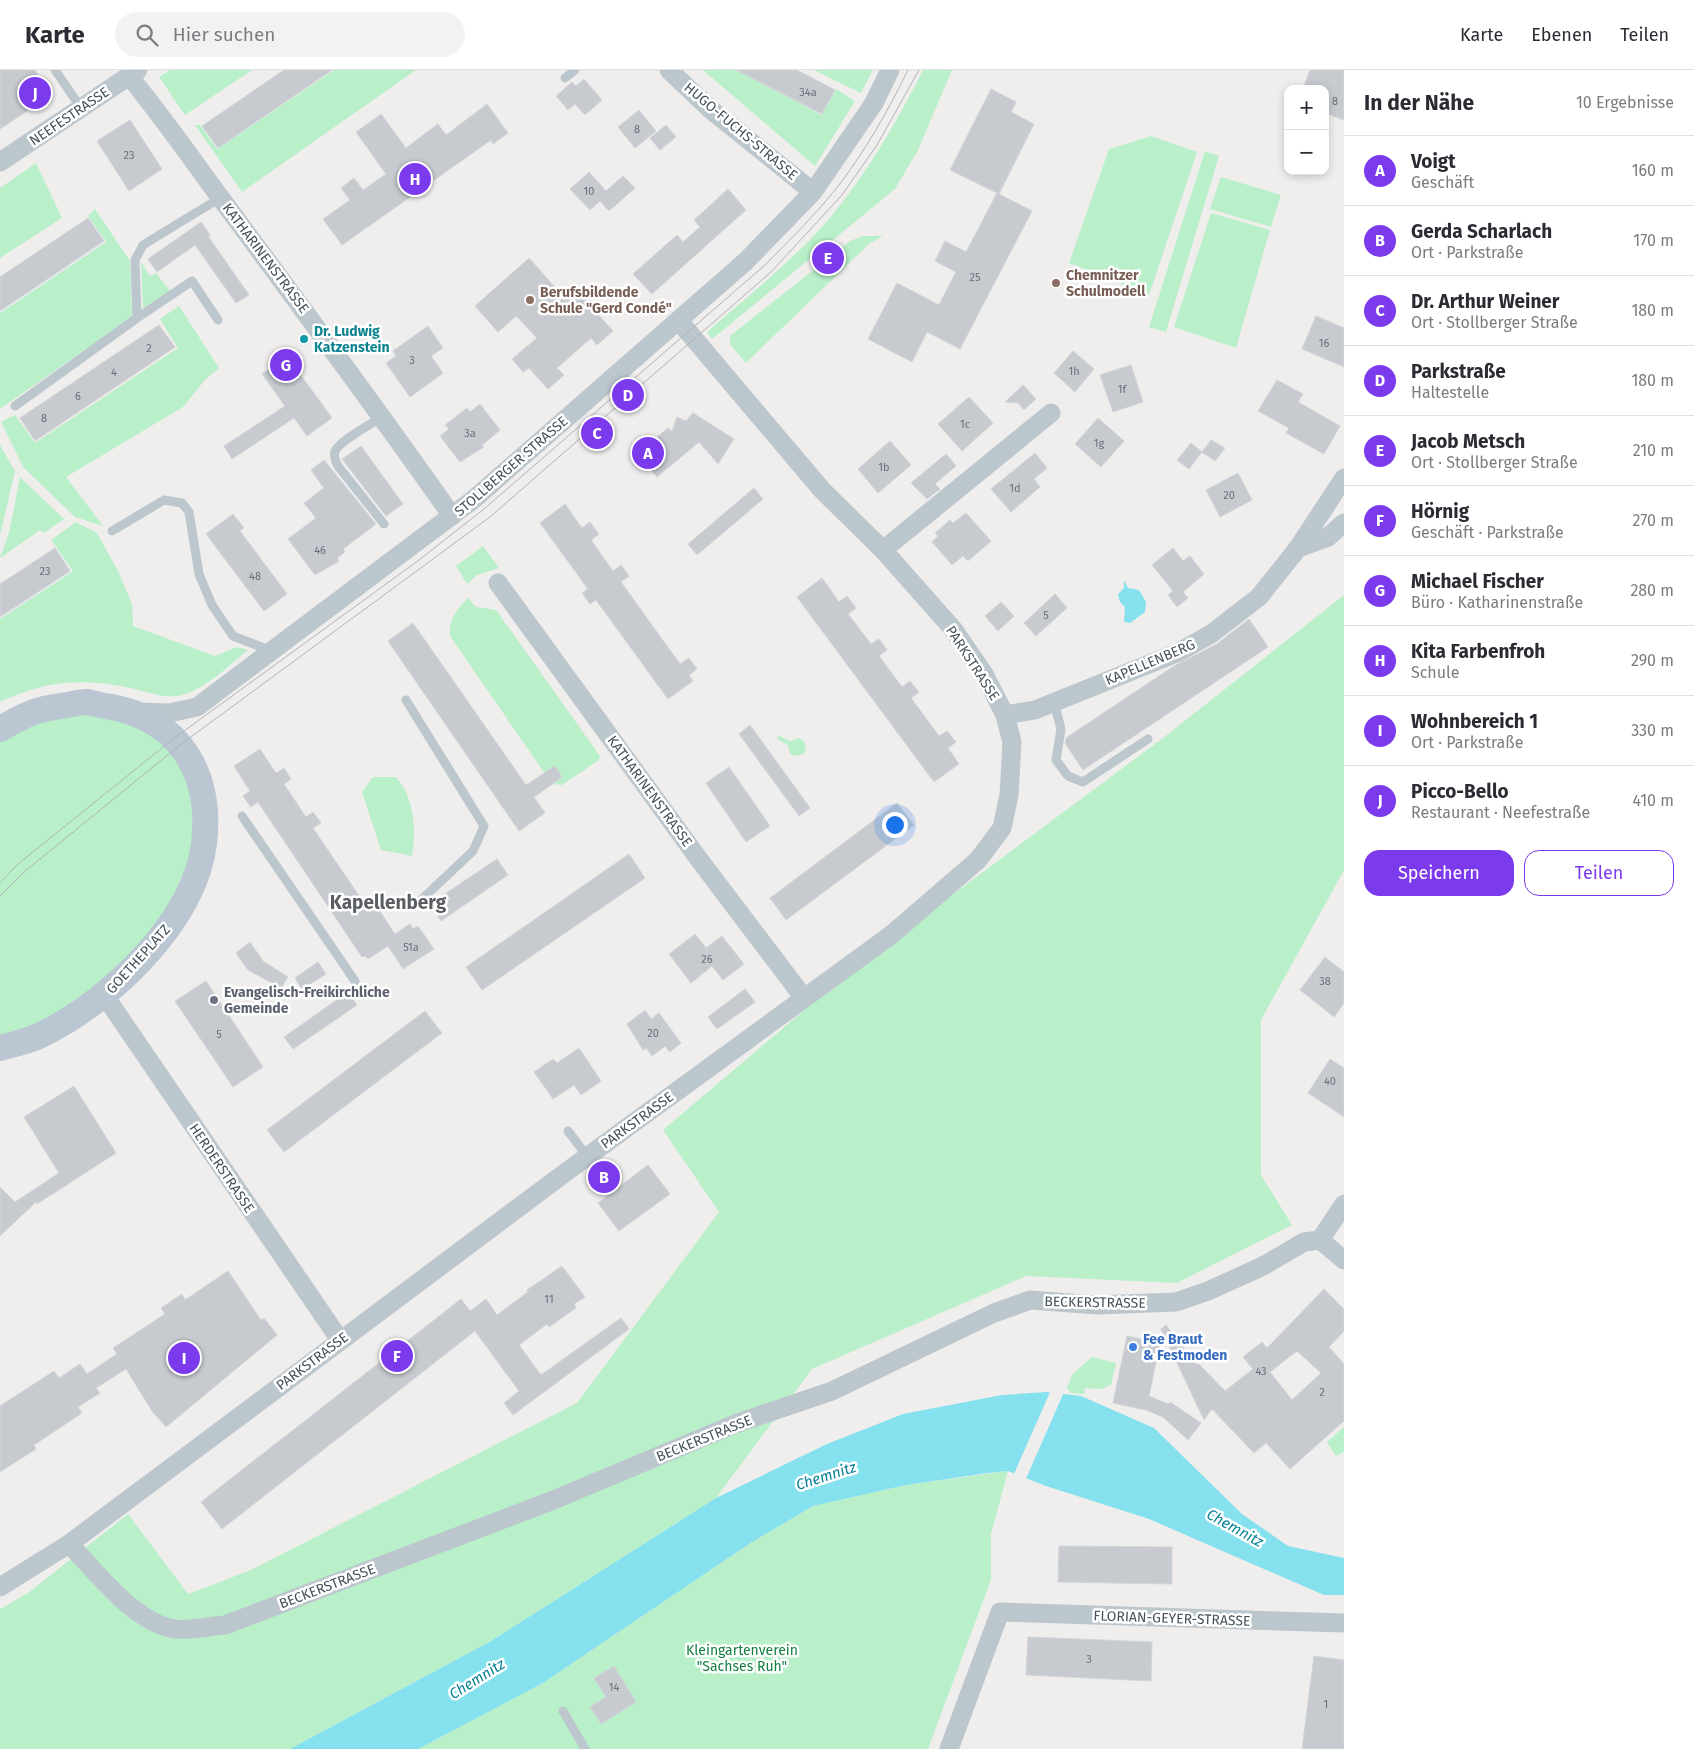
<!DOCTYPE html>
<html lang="de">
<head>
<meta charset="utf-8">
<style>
	:root { --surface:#fff; --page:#f2f2f3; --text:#2b2b33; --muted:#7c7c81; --line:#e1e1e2; --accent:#7c3aed }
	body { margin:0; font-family:"Fira Sans",sans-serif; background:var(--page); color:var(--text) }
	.controls { position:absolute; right:15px; top:15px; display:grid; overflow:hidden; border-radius:10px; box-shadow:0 2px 8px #0003 }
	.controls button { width:45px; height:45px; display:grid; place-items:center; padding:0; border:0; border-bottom:1px solid var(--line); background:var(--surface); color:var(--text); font:25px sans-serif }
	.you { position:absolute; left:894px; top:754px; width:18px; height:18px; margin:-12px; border:4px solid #fff; border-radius:50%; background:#1a73e8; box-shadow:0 0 0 8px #1a73e833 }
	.badge { display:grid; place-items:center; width:32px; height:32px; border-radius:50%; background:var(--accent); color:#fff; font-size:16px; font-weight:700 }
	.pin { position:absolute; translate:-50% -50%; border:2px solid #fff; box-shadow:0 1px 5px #0006 }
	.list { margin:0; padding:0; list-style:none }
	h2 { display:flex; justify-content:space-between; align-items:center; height:65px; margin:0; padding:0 20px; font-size:21px }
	h2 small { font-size:16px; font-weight:400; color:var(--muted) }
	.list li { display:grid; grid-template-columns:32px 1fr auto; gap:15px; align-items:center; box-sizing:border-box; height:70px; padding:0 20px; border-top:1px solid var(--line) }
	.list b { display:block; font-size:19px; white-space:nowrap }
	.list p { margin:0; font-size:16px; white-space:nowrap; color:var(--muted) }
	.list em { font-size:16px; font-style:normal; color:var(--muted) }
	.actions { display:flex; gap:10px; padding:15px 20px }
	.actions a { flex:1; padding:11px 0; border:1px solid var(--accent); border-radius:15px; text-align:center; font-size:18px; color:var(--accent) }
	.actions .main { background:var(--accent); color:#fff }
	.icon { flex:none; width:28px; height:28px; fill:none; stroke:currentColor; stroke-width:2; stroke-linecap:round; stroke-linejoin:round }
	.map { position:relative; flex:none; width:1344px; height:1679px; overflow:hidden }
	header { display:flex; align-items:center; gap:30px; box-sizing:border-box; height:70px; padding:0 25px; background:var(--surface); border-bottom:1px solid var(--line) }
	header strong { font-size:24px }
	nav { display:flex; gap:28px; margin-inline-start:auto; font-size:18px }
	.search { width:350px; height:45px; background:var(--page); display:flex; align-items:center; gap:12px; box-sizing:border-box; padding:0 18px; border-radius:28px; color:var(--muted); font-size:19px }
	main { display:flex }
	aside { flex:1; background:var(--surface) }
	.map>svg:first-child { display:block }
	.green { fill:#b9f0ca }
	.water { fill:#85e1ee }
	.pier { fill:#f0eded }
	.building { fill:#c7cbd0; stroke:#d1d4d9; fill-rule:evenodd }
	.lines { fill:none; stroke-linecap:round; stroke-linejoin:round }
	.service { stroke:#bbc6cd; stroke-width:9 }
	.minor { stroke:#bbc6cd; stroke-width:19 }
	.secondary { stroke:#bac7d2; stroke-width:26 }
	.tram { stroke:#afb3b8; stroke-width:1 }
	.education-dot { fill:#8d6e63; stroke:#fff; stroke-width:2 }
	.culture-dot { fill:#0f9aa8; stroke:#fff; stroke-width:2 }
	.worship-dot { fill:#6b7280; stroke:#fff; stroke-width:2 }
	.shop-dot { fill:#3f7fe0; stroke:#fff; stroke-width:2 }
	.labels { text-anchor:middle; stroke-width:5; stroke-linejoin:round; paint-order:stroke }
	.number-label { font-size:11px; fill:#667078 }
	.street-label { font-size:14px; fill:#45525b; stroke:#fff }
	.education-label { font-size:14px; font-weight:bold; fill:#785e54; stroke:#fff; text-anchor:start }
	.culture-label { font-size:14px; font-weight:bold; fill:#0d838f; stroke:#fff; text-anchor:start }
	.worship-label { font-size:14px; font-weight:bold; fill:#5b616d; stroke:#fff; text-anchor:start }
	.shop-label { font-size:14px; font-weight:bold; fill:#366cbe; stroke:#fff; text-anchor:start }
	.park-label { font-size:14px; fill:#137f41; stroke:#fff }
	.water-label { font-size:15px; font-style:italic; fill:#088295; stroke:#fff }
	.district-label { font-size:19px; font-weight:bold; fill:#5a5e62; stroke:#fff }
</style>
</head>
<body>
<header>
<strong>Karte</strong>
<div class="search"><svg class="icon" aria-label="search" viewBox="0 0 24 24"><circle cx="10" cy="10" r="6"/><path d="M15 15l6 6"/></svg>Hier suchen</div>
<nav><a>Karte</a><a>Ebenen</a><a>Teilen</a></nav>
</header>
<main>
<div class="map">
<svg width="1344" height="1679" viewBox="0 0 1344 1679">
	<rect width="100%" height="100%" fill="#f0eded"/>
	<!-- green -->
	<path class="green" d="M170,0H252L185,45L159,7Z
		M334,0H416L242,122L195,55H200L217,79Z
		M703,0H736L822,45L836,19L855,31L815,96Z
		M814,0H873L861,23Z
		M923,0H952L918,80L895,119L712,269L707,262C741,232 777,203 809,171C857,121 892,61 923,0Z
		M1151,66L1197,82L1149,225L1069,193L1109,79Z
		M1205,81L1219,86L1166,262L1149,257Z
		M36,93L62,148L0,188V118Z
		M1221,107L1281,125L1271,157L1210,139Z
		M95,139L130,191L132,247L0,339V243L106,172L88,146Z
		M1211,143L1270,160L1236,278L1174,257Z
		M863,166H883L869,174L746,293L730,274V266L850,171Z
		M141,192L150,206L156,203L170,221L143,238Z
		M179,236L219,298L205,310L183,337L66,407L103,456L75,447L23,397L1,352L15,345L35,373L178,278L160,249Z
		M0,375L15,401L0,465Z
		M20,407L64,449L44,463L40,460L0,488L9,463Z
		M76,452L97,463L118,501L132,534L133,556L215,586L237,577L248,580C228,596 207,618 182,625C164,630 143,620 126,617C79,608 44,611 0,632V549L73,501L51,470Z
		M483,476L499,498L477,505L467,514L456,496Z
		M1344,525V800L1261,950V1105L1292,1155L1177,1213L1026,1206L812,1299L716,1428L491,1571L290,1679H0V1539L28,1523L128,1444L188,1524L251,1500L577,1333L719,1142L663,1060L854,898L1163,668Z
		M468,528L476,537L496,540L600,686L599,690L562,715L552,714L450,566C448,552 457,538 468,528Z
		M34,641H131L194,694L193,813L105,926L0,978V659Z
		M778,665L790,671L799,668L804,671L806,680L803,684L794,686L790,684L788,675L777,669Z
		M373,707H396C415,729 416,758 412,786L381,780L362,722Z
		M1092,1287L1116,1293L1111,1315L1101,1319L1085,1318L1084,1324L1071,1323L1067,1318L1072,1305Z
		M1344,1357V1382L1336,1386L1327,1372Z
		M1008,1401L991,1464V1510L928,1679H418L543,1613L749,1474L813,1436L906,1415Z"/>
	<!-- water -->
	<path class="water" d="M1124,510L1128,518L1139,520L1146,532L1145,542L1130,553L1124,552L1125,537L1120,532L1118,524L1124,518Z
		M1046,1322L1081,1326L1154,1358L1242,1444L1288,1476L1344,1488V1525H1324L1149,1449L1046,1416L1008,1401L988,1403L906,1415L813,1436L749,1474L543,1613L418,1679H290L491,1571L716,1428L827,1374L903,1344L1002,1325Z"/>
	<!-- pier -->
	<path class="pier" d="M1051,1320L1064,1322L1025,1411L1013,1406Z"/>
	<!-- building -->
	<path class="building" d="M0,0H35L47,19L35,27L39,33L0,59Z
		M284,0H332L218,78L202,56Z
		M736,0H797L835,20L822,44Z
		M1310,0H1344V50L1325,43V19H1303Z
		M584,9L602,30L585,45L575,34L568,40L556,26L572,12L576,16Z
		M991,19L1016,32L1011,42L1034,54L999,124L1032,141L960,279L927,262L912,292L868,269L897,213L939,235L956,202L935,191L945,171L966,182L997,123L950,100Z
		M487,34L508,63L493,74L491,70L342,175L323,149L350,130L341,118L354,108L363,120L386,104L356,62L381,44L406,78L438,54L446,65Z
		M639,40L656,61L635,78L618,57Z
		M130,50L162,99L129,121L97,71Z
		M666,55L676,67L660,80L650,68Z
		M589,102L606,121L623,106L635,118L609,141L600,131L590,140L570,119Z
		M728,119L746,140L652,224L633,204L677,165L683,172L700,157L694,150Z
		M88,148L104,171L0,241V207Z
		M201,152L210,165L208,166L249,225L236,233L195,175L157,202L148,189Z
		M529,188L561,224L572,215L613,261L597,275L591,268L557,298L564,305L548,319L529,298L523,302L512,289L537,268L516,246L498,262L475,236Z
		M1316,246L1344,258V297L1302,279Z
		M159,255L175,277L35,371L20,348Z
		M428,256L443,278L431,286L443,303L410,327L386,293L396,286L393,281Z
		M1073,281L1094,299L1075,322L1054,303Z
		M287,286L332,348L307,366L294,348L232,389L224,376L285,336L262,304Z
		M1131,295L1143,332L1113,342L1100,305Z
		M1277,310L1303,324L1298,332L1340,356L1324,384L1286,363L1289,358L1258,341Z
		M1023,315L1036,329L1024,340L1018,333L1005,332Z
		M969,327L993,353L962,381L938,354Z
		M480,334L500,360L482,375L484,377L460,392L440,366L449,359L445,355L467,338L470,342Z
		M693,343L734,369L718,394L699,372L657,407L646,394L641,399L632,388L668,358L672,361L677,347L686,351Z
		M1098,348L1124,371L1101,397L1075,374Z
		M1211,370L1225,378L1215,391L1202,382Z
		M890,371L911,395L878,423L858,399Z
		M1191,373L1202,382L1189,399L1177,390Z
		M361,376L403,434L386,446L342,389Z
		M1035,383L1047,398L1034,409L1040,417L1011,442L991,419Z
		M946,384L956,396L935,414L940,419L927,429L911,413Z
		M324,390L376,454L343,479L345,482L337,488L339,491L315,505L288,469L316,448L304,433L324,418L311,400Z
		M1238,403L1252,430L1220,447L1206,420Z
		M754,418L763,429L697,485L688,474Z
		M565,434L582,458L590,452L599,464L591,470L613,501L621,495L629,506L621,512L680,594L689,588L697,599L689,605L693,611L668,629L596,530L590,534L582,523L588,519L540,453Z
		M966,443L991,471L968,491L963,486L952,495L932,472L938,466L935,463L950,450L953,453Z
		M233,444L244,458L240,461L287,524L264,541L206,464Z
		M55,478L70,501L0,547V514Z
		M1173,478L1183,491L1190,486L1204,504L1183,522L1188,528L1177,537L1168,525L1173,521L1152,495Z
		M822,508L839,532L847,526L856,538L848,544L871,574L879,569L887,580L879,586L902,617L910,611L919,622L911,628L939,666L947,661L956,672L948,678L959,694L934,712L797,527Z
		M1055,524L1067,538L1036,566L1024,553Z
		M1001,532L1014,546L998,561L985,546Z
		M1249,549L1268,577L1083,700L1065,673L1066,668L1174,596L1217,574Z
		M413,553L526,715L555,696L562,707L534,727L545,743L519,761L388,571Z
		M750,655L810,738L799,746L739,664Z
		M260,679L276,703L284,698L291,709L284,714L306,747L313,742L321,753L313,758L370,842L377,837L395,864L410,854L413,859L418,856L434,879L403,899L388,876L368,889L365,886L362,887L258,732L251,737L243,726L250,721L234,696Z
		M729,697L770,756L746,772L706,713Z
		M897,733L914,755L786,850L770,828Z
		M629,784L645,808L482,920L466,897Z
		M497,789L508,805L441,851L430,834Z
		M695,864L706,878L722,866L744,894L723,910L712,896L691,913L669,884Z
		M250,872L263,891L288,907L281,918L248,900L236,883Z
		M1325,887L1344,902V933L1334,947L1300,920Z
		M318,892L326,904L302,919L295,908Z
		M206,911L263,997L233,1017L175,931Z
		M745,919L755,932L717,959L708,947Z
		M348,922L357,935L293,979L284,967Z
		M645,940L651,949L659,943L681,973L670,982L665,976L652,986L646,978L643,980L627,954Z
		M425,941L442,963L284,1082L267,1060Z
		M579,978L601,1011L581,1025L574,1015L553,1029L534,1002L553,989L557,993Z
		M1330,989L1344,998V1047L1308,1023Z
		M74,1016L116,1083L37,1134L36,1132L0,1166V1117L15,1132L59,1103L24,1047Z
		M648,1095L670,1124L619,1161L598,1133Z
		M562,1196L585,1227L574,1234L576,1238L549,1257L547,1254L519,1275L541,1305L621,1248L629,1259L513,1345L504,1333L519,1321L475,1261L222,1459L201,1432L461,1229L470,1241L486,1229L497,1245L528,1222L527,1220Z
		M228,1201L261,1250L264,1248L277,1265L166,1357L152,1341L126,1299L96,1318L100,1323L78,1337L82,1343L34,1375L36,1379L0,1402V1336L54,1301L59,1308L80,1294L87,1304L117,1284L113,1278L165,1244L161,1238L182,1224L185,1230Z
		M1324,1219L1344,1239V1261L1329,1277L1344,1294V1351L1290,1399L1266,1373L1254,1383L1212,1339L1204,1350L1161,1259L1166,1255L1197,1295L1199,1294L1225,1321L1253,1299L1243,1287L1262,1272L1267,1278ZM1297,1281L1321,1303L1292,1330L1270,1302Z
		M1127,1266L1160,1273L1149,1326L1168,1334L1170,1332L1201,1353L1188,1370L1163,1347L1146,1340L1113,1333Z
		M1059,1476L1172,1477V1514L1058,1512Z
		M1028,1567L1152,1572L1151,1611L1026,1605Z
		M1314,1586L1344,1590V1679H1302Z
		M614,1596L636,1632L601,1654L590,1637L606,1627L594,1608Z"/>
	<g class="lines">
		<!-- service -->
		<path class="service" d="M55,0L81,38
			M565,8L575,0
			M137,248L192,211L218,250
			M15,336L137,248L135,190L143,175L220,128
			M382,347C371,354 341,370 335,381C333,386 336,392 338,396L384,454
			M112,461L164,430L182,433L189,442L199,504L212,535L233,566L272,581
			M406,630L484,756L473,781L420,831
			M1054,632L1061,659L1056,690L1068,706L1083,712L1148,669
			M242,746L355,911
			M568,1061L587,1086
			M563,1641L585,1679"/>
		<!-- minor -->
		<path class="minor" d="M669,0L710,39L813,122
			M129,6C162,46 191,88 222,130C300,235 377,339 452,446
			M0,92L138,0
			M1298,478L1328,467L1344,453
			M883,480L1051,343
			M498,513L698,788L804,928
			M138,642L169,643L197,637L474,429L746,191L813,122L874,33L890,0
			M1005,645L1035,640L1179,582L1211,564L1259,527L1298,478L1344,408
			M105,926L340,1270
			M1320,1170L1344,1134
			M1320,1170L1344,1190
			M69,1474C97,1502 134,1553 175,1559C190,1561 210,1556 225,1555L551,1431L735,1354L832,1321L994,1243L1030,1230L1097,1235L1176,1232L1208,1221L1263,1196L1304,1172L1320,1170
			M0,1517L69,1474L562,1105L891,865L978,790L1002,758L1009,725L1012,672L1005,645L984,604L953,559L883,480L822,420L679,251
			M949,1679L1000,1542L1344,1553"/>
		<!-- secondary -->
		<path class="secondary" d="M0,659C11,653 22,646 34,642C44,638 56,637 67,635C73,634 80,632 86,632C94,633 103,636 112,637C182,651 212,706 204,774C194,852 110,931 43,964C30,971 14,974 0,978"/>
		<!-- tram -->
		<path class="tram" d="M0,813L18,794L173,669L419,490L484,439L765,195C790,170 814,146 836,119C864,83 888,41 908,0
			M0,826L24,802L180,675L490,447L771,202L842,125L877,75L919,0"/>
	</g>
	<!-- markers -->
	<g class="education-dot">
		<circle cx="1056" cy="213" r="5"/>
		<circle cx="530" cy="230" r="5"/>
	</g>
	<circle class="culture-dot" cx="304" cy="269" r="5"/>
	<circle class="worship-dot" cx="214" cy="930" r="5"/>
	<circle class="shop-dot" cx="1133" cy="1277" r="5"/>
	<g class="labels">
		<!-- number labels -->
		<g class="number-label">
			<text x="808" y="26">34a</text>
			<text x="1335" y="35">8</text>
			<text x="637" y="63">8</text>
			<text x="129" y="89">23</text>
			<text x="589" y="125">10</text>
			<text x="975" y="211">25</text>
			<text x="1324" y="277">16</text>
			<text x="149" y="282">2</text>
			<text x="412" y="294">3</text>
			<text x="1074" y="305">1h</text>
			<text x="114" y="306">4</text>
			<text x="1122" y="323">1f</text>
			<text x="78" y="330">6</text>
			<text x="44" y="352">8</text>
			<text x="965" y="358">1c</text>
			<text x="470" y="367">3a</text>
			<text x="1099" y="377">1g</text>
			<text x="884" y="401">1b</text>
			<text x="1015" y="422">1d</text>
			<text x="1229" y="429">20</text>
			<text x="320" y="484">46</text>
			<text x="45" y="505">23</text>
			<text x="255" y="510">48</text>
			<text x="1046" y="549">5</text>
			<text x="411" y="881">51a</text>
			<text x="707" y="893">26</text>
			<text x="1325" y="915">38</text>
			<text x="653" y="967">20</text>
			<text x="219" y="968">5</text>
			<text x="1330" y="1015">40</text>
			<text x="549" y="1233">11</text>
			<text x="1261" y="1305">43</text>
			<text x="1322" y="1326">2</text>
			<text x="1089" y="1593">3</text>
			<text x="614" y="1621">14</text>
			<text x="1326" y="1638">1</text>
		</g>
		<!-- street labels -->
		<g class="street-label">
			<text transform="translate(69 46) rotate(-34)" y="5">NEEFESTRASSE</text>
			<text transform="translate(741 61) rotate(40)" y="5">HUGO-FUCHS-STRASSE</text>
			<text transform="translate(266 188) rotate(53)" y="5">KATHARINENSTRASSE</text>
			<text transform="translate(511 396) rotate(-41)" y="5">STOLLBERGER STRASSE</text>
			<text transform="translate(1150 592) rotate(-23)" y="5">KAPELLENBERG</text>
			<text transform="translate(973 593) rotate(57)" y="5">PARKSTRASSE</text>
			<text transform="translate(650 721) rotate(54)" y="5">KATHARINENSTRASSE</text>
			<text transform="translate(138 889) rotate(-48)" y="5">GOETHEPLATZ</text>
			<text transform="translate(637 1050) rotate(-36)" y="5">PARKSTRASSE</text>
			<text transform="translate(222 1098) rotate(56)" y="5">HERDERSTRASSE</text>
			<text transform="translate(1095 1232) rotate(1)" y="5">BECKERSTRASSE</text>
			<text transform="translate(312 1291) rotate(-37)" y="5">PARKSTRASSE</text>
			<text transform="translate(704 1368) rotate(-22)" y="5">BECKERSTRASSE</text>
			<text transform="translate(327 1516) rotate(-21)" y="5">BECKERSTRASSE</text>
			<text transform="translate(1172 1548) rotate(2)" y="5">FLORIAN-GEYER-STRASSE</text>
		</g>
		<!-- education labels -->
		<g class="education-label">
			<text x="1066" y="210">Chemnitzer<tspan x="1066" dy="16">Schulmodell</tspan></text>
			<text x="540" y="227">Berufsbildende<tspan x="540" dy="16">Schule "Gerd Condé"</tspan></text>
		</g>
		<!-- culture labels -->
		<g class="culture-label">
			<text x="314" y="266">Dr. Ludwig<tspan x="314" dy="16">Katzenstein</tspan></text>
		</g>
		<!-- worship labels -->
		<g class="worship-label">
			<text x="224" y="927">Evangelisch-Freikirchliche<tspan x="224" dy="16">Gemeinde</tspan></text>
		</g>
		<!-- shop labels -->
		<g class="shop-label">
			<text x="1143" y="1274">Fee Braut<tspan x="1143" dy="16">&amp; Festmoden</tspan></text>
		</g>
		<!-- park labels -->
		<g class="park-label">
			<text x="742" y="1585">Kleingartenverein<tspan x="742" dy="16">"Sachses Ruh"</tspan></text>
		</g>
		<!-- water labels -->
		<g class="water-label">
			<text transform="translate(826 1406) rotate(-18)" y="5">Chemnitz</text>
			<text transform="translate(1235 1458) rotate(29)" y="5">Chemnitz</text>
			<text transform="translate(477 1609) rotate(-32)" y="5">Chemnitz</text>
		</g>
		<!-- district labels -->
		<g class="district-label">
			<text x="388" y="839">Kapellenberg</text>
		</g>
	</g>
</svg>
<div class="controls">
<button>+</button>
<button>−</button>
</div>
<div class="you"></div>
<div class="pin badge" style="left:648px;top:383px">A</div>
<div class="pin badge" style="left:604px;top:1107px">B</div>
<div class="pin badge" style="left:597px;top:363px">C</div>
<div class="pin badge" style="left:628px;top:325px">D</div>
<div class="pin badge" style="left:828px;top:188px">E</div>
<div class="pin badge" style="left:397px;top:1286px">F</div>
<div class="pin badge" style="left:286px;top:295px">G</div>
<div class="pin badge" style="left:415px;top:109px">H</div>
<div class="pin badge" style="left:184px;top:1288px">I</div>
<div class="pin badge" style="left:35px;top:23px">J</div>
</div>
<aside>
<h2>In der Nähe<small>10 Ergebnisse</small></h2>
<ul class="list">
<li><span class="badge">A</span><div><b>Voigt</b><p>Geschäft</p></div><em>160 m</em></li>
<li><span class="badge">B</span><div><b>Gerda Scharlach</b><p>Ort · Parkstraße</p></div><em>170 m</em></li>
<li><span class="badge">C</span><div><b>Dr. Arthur Weiner</b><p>Ort · Stollberger Straße</p></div><em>180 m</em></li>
<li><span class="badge">D</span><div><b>Parkstraße</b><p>Haltestelle</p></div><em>180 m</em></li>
<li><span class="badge">E</span><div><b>Jacob Metsch</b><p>Ort · Stollberger Straße</p></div><em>210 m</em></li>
<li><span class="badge">F</span><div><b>Hörnig</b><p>Geschäft · Parkstraße</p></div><em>270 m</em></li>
<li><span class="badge">G</span><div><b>Michael Fischer</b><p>Büro · Katharinenstraße</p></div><em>280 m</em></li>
<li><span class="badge">H</span><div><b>Kita Farbenfroh</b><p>Schule</p></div><em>290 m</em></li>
<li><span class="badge">I</span><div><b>Wohnbereich 1</b><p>Ort · Parkstraße</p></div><em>330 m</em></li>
<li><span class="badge">J</span><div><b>Picco-Bello</b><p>Restaurant · Neefestraße</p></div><em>410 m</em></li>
</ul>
<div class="actions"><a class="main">Speichern</a><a>Teilen</a></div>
</aside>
</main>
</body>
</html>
